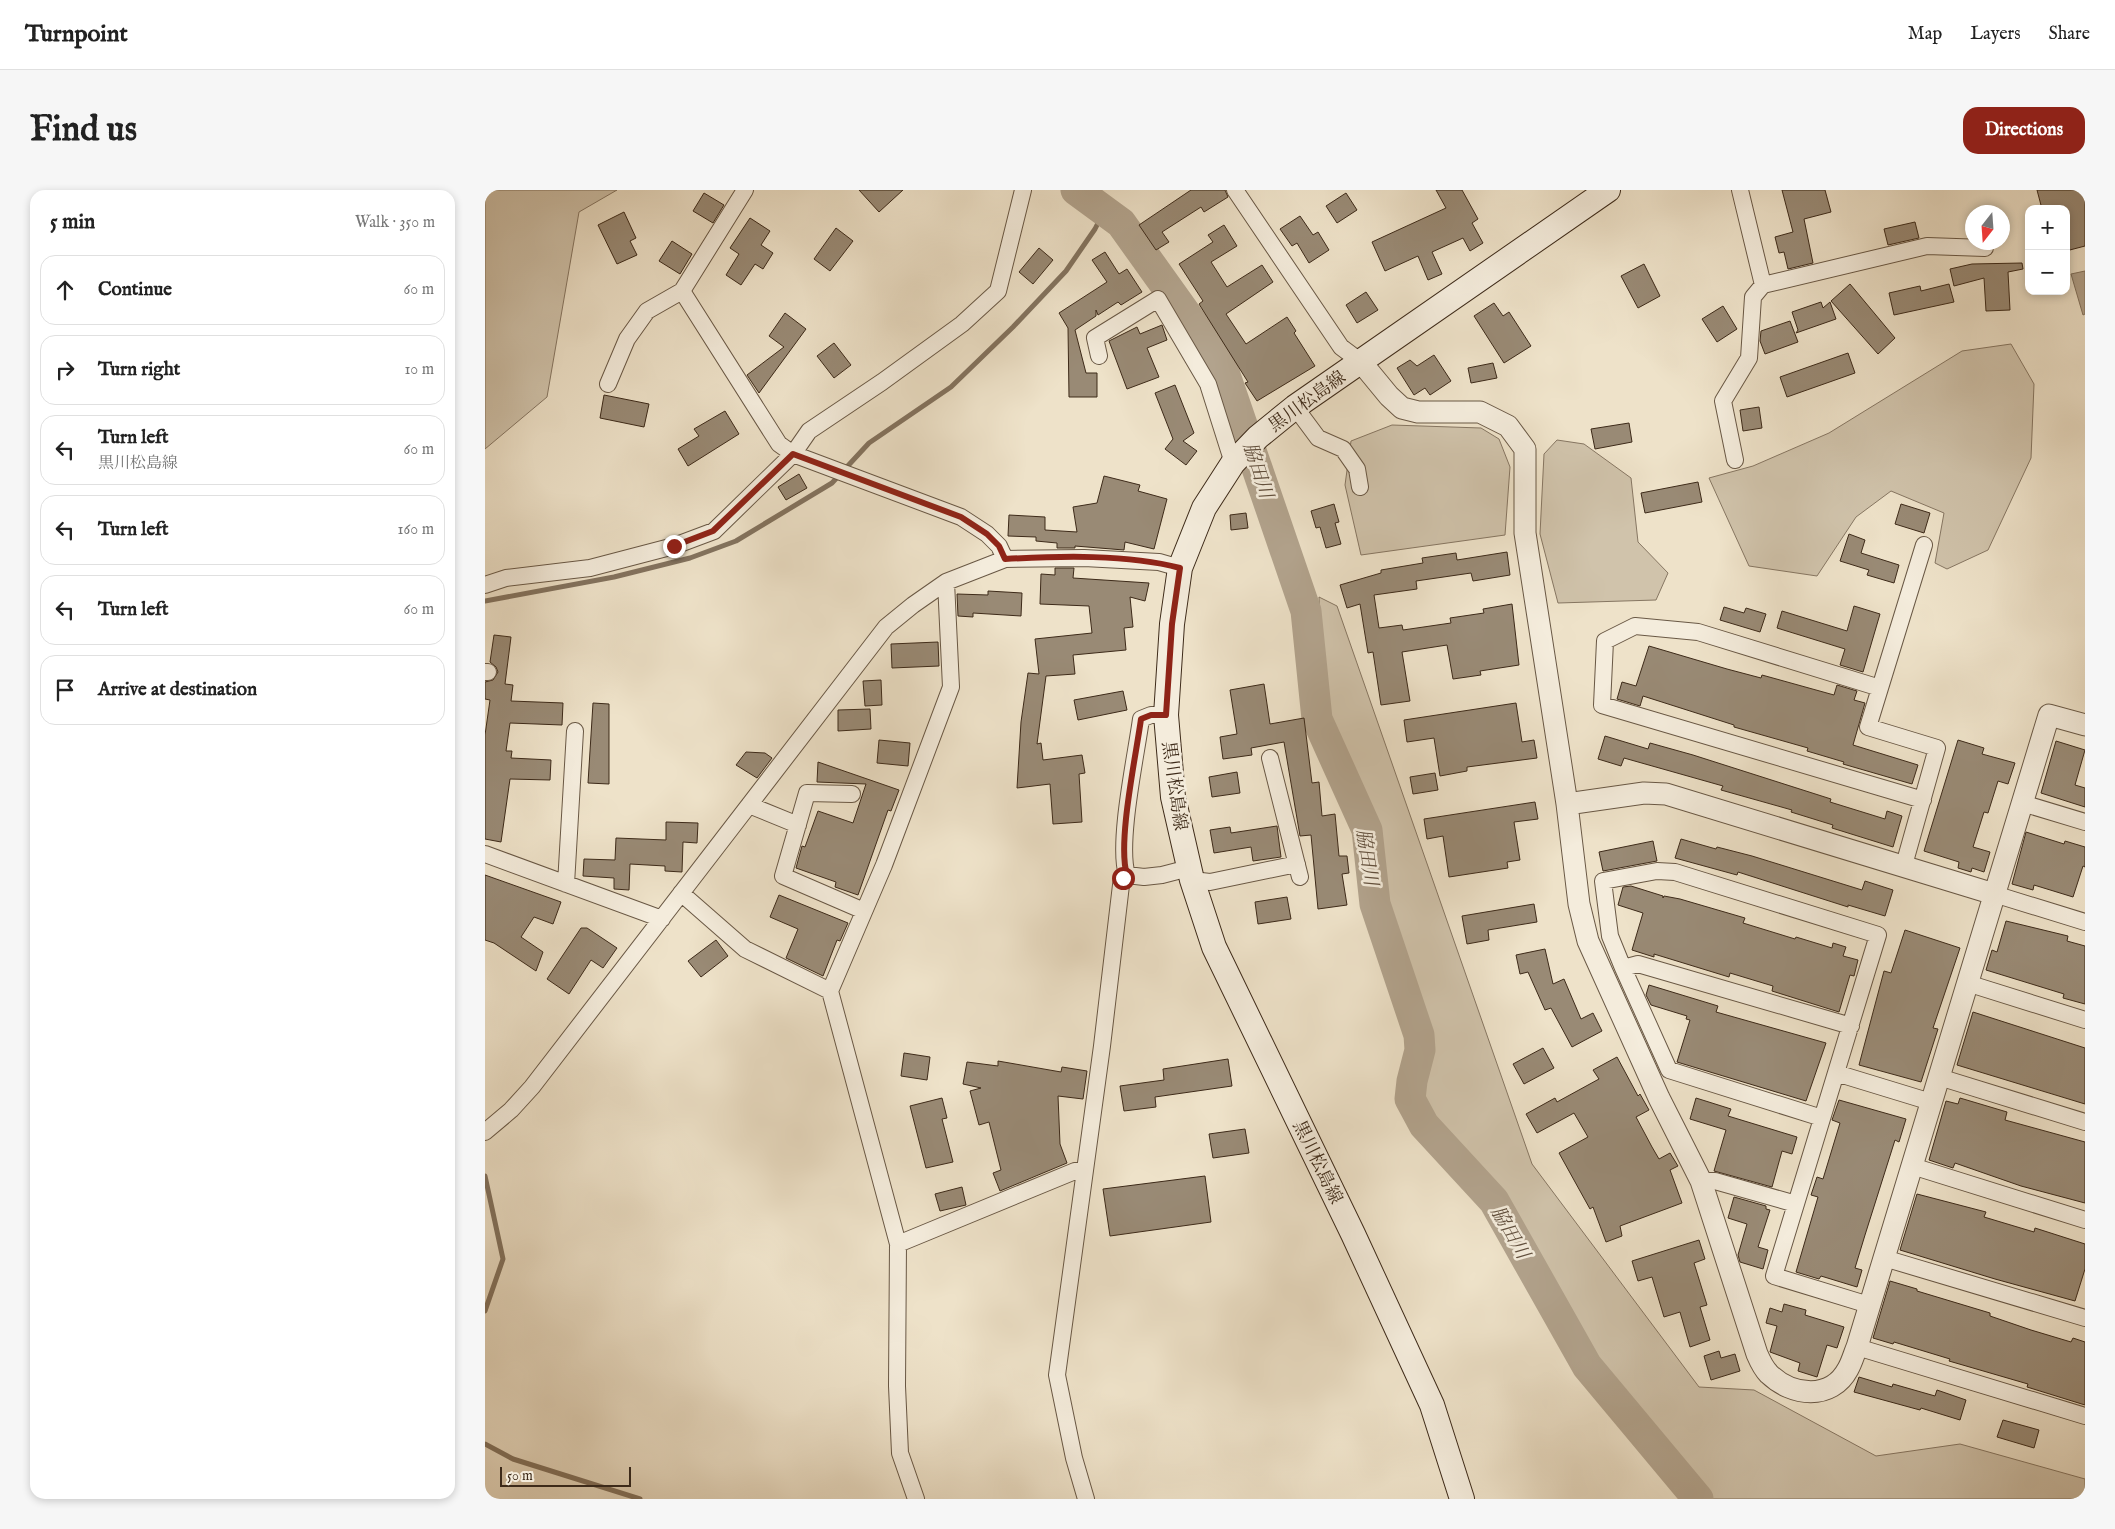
<!DOCTYPE html>
<html lang="en">
<head>
<meta charset="utf-8">
<style>
	:root { --surface:#fff; --page:#f6f6f6; --text:#222; --muted:#767676; --line:#e0e0e0; --accent:#8f2418 }
	body { margin:0; font-family:"IM FELL English","Noto Serif JP",serif; background:var(--page); color:var(--text) }
	.controls { position:absolute; right:15px; top:15px; display:grid; overflow:hidden; border-radius:10px; box-shadow:0 2px 8px #0003 }
	.controls button { width:45px; height:45px; display:grid; place-items:center; padding:0; border:0; border-bottom:1px solid var(--line); background:var(--surface); color:var(--text); font:25px sans-serif }
	.compass { position:absolute; left:1480px; top:15px; width:45px; height:45px; border-radius:50%; background:var(--surface); box-shadow:0 2px 8px #0003; rotate:197deg }
	.scale { position:absolute; left:15px; bottom:12px; width:131px; box-sizing:border-box; padding-left:5px; border:2px solid #3d2a19; border-top:0; font-size:14px; line-height:18px; white-space:nowrap; color:#3d2a19; -webkit-text-stroke:4px #f4ecdc; paint-order:stroke }
	.stop { position:absolute; width:15px; height:15px; margin:-11px; border:4px solid #8f2418; border-radius:50%; background:#fff }
	.stop.end { background:#8f2418; border-color:#fff; box-shadow:0 1px 5px #0008 }
	.list { margin:0; padding:0; list-style:none }
	h2 { display:flex; justify-content:space-between; align-items:center; height:65px; margin:0; padding:0 20px; font-size:21px }
	h2 small { font-size:16px; font-weight:400; color:var(--muted) }
	.list li { display:grid; grid-template-columns:32px 1fr auto; gap:15px; align-items:center; box-sizing:border-box; height:70px; margin:0 10px 10px; padding:0 10px; border:1px solid var(--line); border-radius:15px }
	.list b { display:block; font-size:19px; white-space:nowrap }
	.list p { margin:0; font-size:16px; white-space:nowrap; color:var(--muted) }
	.list em { font-size:16px; font-style:normal; color:var(--muted) }
	.icon { flex:none; width:28px; height:28px; fill:none; stroke:currentColor; stroke-width:2; stroke-linecap:round; stroke-linejoin:round }
	.map { position:relative; flex:none; width:1600px; height:1309px; overflow:hidden; border-radius:15px }
	header { display:flex; align-items:center; gap:30px; box-sizing:border-box; height:70px; padding:0 25px; background:var(--surface); border-bottom:1px solid var(--line) }
	header strong { font-size:24px }
	nav { display:flex; gap:28px; margin-inline-start:auto; font-size:18px }
	.intro { display:flex; align-items:center; justify-content:space-between; box-sizing:border-box; height:120px; padding:0 30px }
	h1 { margin:0; font-size:35px }
	.button { padding:12px 22px; border-radius:15px; background:var(--accent); color:#fff; font-size:18px; font-weight:700 }
	main { display:flex; gap:30px; padding:0 30px }
	aside { flex:1; background:var(--surface); border-radius:15px; box-shadow:0 2px 8px #0003 }
	.map>svg:first-child { display:block }
	.green { fill:#d0c3ab; stroke:#867662 }
	.water { fill:#b2a38d; stroke:#83735f }
	.lines { fill:none; stroke-linecap:round; stroke-linejoin:round }
	.stream { stroke:#83735f; stroke-width:5 }
	.river { stroke:#b2a38d; stroke-width:31 }
	.building { fill:#998a75; stroke:#3d2a19 }
	.minor-casing { stroke:#695845; stroke-width:18 }
	.tertiary-casing { stroke:#695845; stroke-width:23 }
	.secondary-casing { stroke:#3d2a19; stroke-width:26 }
	.minor { stroke:#f4ecdc; stroke-width:16 }
	.tertiary { stroke:#f4ecdc; stroke-width:21 }
	.secondary { stroke:#f4ecdc; stroke-width:24 }
	.route { stroke:#8f2418; stroke-width:6 }
	.labels { text-anchor:middle; stroke-width:5; stroke-linejoin:round; paint-order:stroke }
	.street-label { font-size:18px; fill:#3d2a19; stroke:#f4ecdc }
	.water-label { font-size:19px; font-style:italic; fill:#604e3c; stroke:#f4ecdc }
</style>
</head>
<body>
<header>
<strong>Turnpoint</strong>
<nav><a>Map</a><a>Layers</a><a>Share</a></nav>
</header>
<div class="intro"><h1>Find us</h1><a class="button">Directions</a></div>
<main>
<aside>
<h2>5 min<small>Walk · 350 m</small></h2>
<ul class="list">
<li><svg class="icon" aria-label="ahead" viewBox="0 0 24 24"><path d="M12 20V5M6 11l6-6 6 6"/></svg><div><b>Continue</b></div><em>60 m</em></li>
<li><svg class="icon" aria-label="right" viewBox="0 0 24 24"><path d="M7 20v-9h11M14 6l5 5-5 5"/></svg><div><b>Turn right</b></div><em>10 m</em></li>
<li><svg class="icon" aria-label="left" viewBox="0 0 24 24"><path d="M17 20v-9H6M10 6l-5 5 5 5"/></svg><div><b>Turn left</b><p>黒川松島線</p></div><em>60 m</em></li>
<li><svg class="icon" aria-label="left" viewBox="0 0 24 24"><path d="M17 20v-9H6M10 6l-5 5 5 5"/></svg><div><b>Turn left</b></div><em>160 m</em></li>
<li><svg class="icon" aria-label="left" viewBox="0 0 24 24"><path d="M17 20v-9H6M10 6l-5 5 5 5"/></svg><div><b>Turn left</b></div><em>60 m</em></li>
<li><svg class="icon" aria-label="arrive" viewBox="0 0 24 24"><path d="M6 21V4h12l-3 4 3 4H6"/></svg><div><b>Arrive at destination</b></div></li>
</ul>
</aside>
<div class="map">
<svg width="1600" height="1309" viewBox="0 0 1600 1309">
	<rect width="100%" height="100%" fill="#eee2c9"/>
	<filter id="stains"><feTurbulence type="fractalNoise" baseFrequency=".004" numOctaves="4"/><feColorMatrix values="0 0 0 0 .2 0 0 0 0 .09 0 0 0 0 .02 0 0 0 .5 -.17"/></filter>
	<radialGradient id="worn" r=".72"><stop offset=".6" stop-color="#630" stop-opacity="0"/><stop offset="1" stop-color="#630" stop-opacity=".3"/></radialGradient>
	<!-- green -->
	<path class="green" d="M0,0H132L94,22L62,207L0,259Z
		M1526,154L1549,194L1546,268L1503,360L1462,379L1450,373L1459,323L1406,301L1371,327L1332,386L1264,376L1224,288L1268,276L1344,243L1477,161Z
		M907,235L996,238L1014,249L1025,277L1020,345L876,365L860,295L866,251Z
		M1072,250L1099,254L1146,288L1153,352L1183,383L1171,410L1073,413L1055,344L1059,264Z
		M834,407L852,416L1047,974L1214,1197L1269,1200L1391,1266L1475,1254L1600,1289V1309H1220L1108,1173L1013,1007L932,914L941,850L838,529Z"/>
	<!-- water -->
	<path class="water" d="M1600,81V124L1598,125L1586,84Z"/>
	<g class="lines">
		<!-- stream -->
		<path class="stream" d="M0,411L129,387L205,368L251,351L347,293L384,253L466,197L528,137L581,81L610,39L619,21
			M0,986L18,1069L0,1121
			M0,1254L28,1269L155,1309"/>
		<!-- river -->
		<path class="river" d="M591,0L636,33L716,145L739,182L821,421L832,529L882,640L890,714L934,845L935,860L927,891L925,909L939,935L1009,1011L1102,1176L1213,1309"/>
	</g>
	<!-- building -->
	<path class="building" d="M374,0H418L394,22Z
		M706,0H740L743,7L719,22L716,17L677,42L684,52L671,60L654,35Z
		M951,0H977L993,29L987,33L998,53L985,61L978,48L947,62L957,84L943,90L933,66L900,81L887,52L961,18Z
		M1297,0H1340L1346,22L1319,29L1328,73L1303,79L1299,62L1294,63L1290,47L1308,42Z
		M1552,0H1600V56L1581,61V19H1557Z
		M219,3L239,15L228,33L208,21Z
		M861,3L872,20L852,33L841,16Z
		M139,22L151,48L145,51L152,65L132,74L113,35Z
		M815,26L828,45L833,42L844,60L824,73L812,53L807,56L795,39Z
		M265,28L285,41L276,55L288,63L278,79L270,74L256,95L241,85L254,64L245,58Z
		M1430,32L1434,48L1403,55L1399,39Z
		M739,35L752,56L726,72L742,97L777,75L788,92L741,124L761,154L802,127L811,141L809,143L830,176L772,211L760,193L763,192L714,114L718,111L694,74L728,52L723,45Z
		M351,38L368,51L345,81L329,69Z
		M187,51L207,64L195,84L174,71Z
		M554,58L568,70L548,94L534,82Z
		M620,62L634,84L642,79L657,102L636,115L633,112L613,125L611,120V126L590,140L601,183H612V207H584L583,138L574,123L622,92L607,70Z
		M1537,73L1538,79L1523,82L1525,120L1501,121L1499,88L1469,96L1465,79L1487,74Z
		M1159,74L1175,106L1153,118L1136,86Z
		M1365,94L1410,148L1393,164L1346,111Z
		M1464,94L1469,112L1409,125L1404,103L1435,96L1436,101Z
		M881,102L893,120L872,133L861,115Z
		M1336,112L1338,118L1345,112L1351,129L1311,143L1313,140L1307,122Z
		M1009,113L1018,126L1024,122L1046,156L1019,173L989,126Z
		M1238,116L1252,139L1232,152L1217,129Z
		M300,123L321,139L274,203L262,185L299,157L284,146Z
		M1305,131L1313,152L1280,164L1275,151L1276,141Z
		M677,135L682,150L662,158L674,187L642,199L624,151L652,137L655,144Z
		M349,153L366,175L349,188L332,166Z
		M1363,163L1370,183L1302,207L1295,187Z
		M949,165L966,191L945,205L940,198L929,205L912,178L925,170L932,176Z
		M1008,173L1012,188L986,193L983,178Z
		M690,195L709,243L698,251L712,261L701,275L680,259L688,249L670,203Z
		M119,205L164,214L159,237L115,228Z
		M1274,217L1277,238L1258,241L1255,220Z
		M240,221L254,244L203,276L193,259L214,246L209,239Z
		M1144,233L1147,252L1110,259L1106,239Z
		M314,284L322,298L301,310L293,297Z
		M619,286L655,295L653,301L682,309L669,359L640,352L639,360L590,356V358H572V353L551,351V347L523,346L524,325L560,327V340L592,342L588,317L612,313Z
		M1213,292L1217,312L1160,323L1156,303Z
		M849,314L854,332L850,333L856,354L841,358L835,337L831,338L826,321Z
		M1416,314L1445,323L1439,343L1410,334Z
		M761,323L763,338L746,340L745,325Z
		M1364,344L1380,350L1376,363L1414,375L1409,393L1382,385L1384,380L1355,371Z
		M1022,362L1025,385L988,391L986,383L931,391L932,399L889,405L894,438L917,435L918,440L966,433L965,428L999,423L998,419L1027,414L1034,475L995,481L996,485L968,489L962,455L917,462L925,511L896,515L888,462L883,463L875,414L862,418L855,395L896,383V380L938,373L937,368L971,363L972,370Z
		M570,378H589L588,388L664,393L660,411L645,407L648,437L639,438L641,460L588,465L590,484L561,486L552,554L556,553L558,570L597,565L600,583L594,584L597,632L568,634L565,594L532,598L536,532L543,483L554,484L550,449L607,443L604,416L555,414L556,384L570,385Z
		M503,401L537,403L536,426L488,423V427L473,426L472,404L503,405Z
		M1369,416L1395,424L1378,482L1355,475L1360,459L1292,438L1297,421L1362,441Z
		M1239,417L1259,423L1261,418L1281,424L1275,442L1235,430Z
		M9,445L26,447L20,494L28,495L26,511L78,513L77,535L25,533L21,561H27L26,568L66,570L65,590L25,589L16,652L0,649V545L5,510L0,509V492L8,490L13,482L11,477L5,472Z
		M453,452L454,476L407,478L406,454Z
		M1164,456L1242,479L1276,488L1277,485L1349,505L1352,495L1372,501L1369,510L1380,513L1368,555L1433,575L1427,594L1358,574L1359,572L1322,561L1323,558L1249,537V535L1158,506L1155,516L1132,509L1137,492L1151,496Z
		M396,490L397,515L380,516L378,491Z
		M779,494L785,534L819,528L827,593L834,592L837,626L850,624L854,666H862L864,683L857,684L862,715L833,719L826,645L815,646L799,552L766,558L767,565L738,569L735,547L752,544L745,500Z
		M638,501L642,520L593,530L589,510Z
		M108,513L124,514V594L103,593Z
		M1031,513L1037,552L1049,550L1052,568L982,577V581L955,586L949,548L922,552L919,530Z
		M385,519L386,539L353,541V520Z
		M1120,546L1163,559L1165,553L1208,565L1346,609L1345,612L1400,629L1402,621L1417,626L1408,657L1347,638L1348,635L1306,622L1307,620L1236,600L1238,596L1139,568L1136,576L1113,569Z
		M394,550L425,553L423,576L392,573Z
		M1473,550L1499,558L1497,564L1530,573L1523,594L1513,591L1503,623L1499,622L1488,657L1505,662L1499,682L1487,678L1486,682L1473,678L1474,672L1439,661Z
		M1571,551L1600,560L1590,595L1600,598V617L1556,603Z
		M261,562L280,563L287,568L272,588L251,575Z
		M333,572L414,600L406,621L403,620L373,705L350,697L351,692L311,678L317,656L320,657L333,621L368,633L381,594L332,592Z
		M752,582L755,603L727,607L724,587Z
		M950,583L953,600L928,604L925,587Z
		M1050,612L1053,629L1029,632L1035,670L1022,672L1023,678L964,687L958,646L942,649L939,629Z
		M181,632L213,633L212,653L198,652L197,682L180,681V676L145,674L144,700L129,699V688L98,686L99,669L130,670L131,648L181,650Z
		M792,636L796,667L768,671L766,657L729,663L725,640L745,637L746,643Z
		M1541,642L1579,654L1580,651L1600,657V677L1598,676L1588,707L1549,695L1548,700L1527,694Z
		M1196,649L1231,659L1232,657L1267,666L1377,700L1380,691L1408,700L1400,726L1363,715V717L1253,682L1252,685L1190,668Z
		M1168,651L1172,671L1118,681L1114,662Z
		M0,685L76,712L68,734L49,727L36,747L58,762L51,781L9,753L0,750Z
		M1146,696L1178,706V708L1179,706L1195,709L1260,728L1258,733L1310,749L1311,747L1347,758L1348,753L1361,757L1358,766L1373,770L1369,786L1365,785L1354,822L1287,801L1288,796L1245,783L1244,787L1169,764V767L1147,760L1158,723L1133,715L1138,697Z
		M294,705L363,733L355,751L352,750L338,786L301,768L313,739L285,727Z
		M802,707L806,729L773,734L770,712Z
		M1049,714L1052,732L1003,740L1004,750L982,754L977,726Z
		M1521,731L1583,746L1582,751L1600,756V814L1578,808L1579,804L1501,780L1507,760L1512,762Z
		M96,738H102L132,758L118,778L106,770L84,804L62,789Z
		M1420,740L1475,758L1448,838L1453,839L1436,892L1374,875L1399,781L1406,783Z
		M231,750L243,766L216,787L203,771Z
		M1060,759L1068,794L1079,789L1096,829L1108,823L1117,841L1087,857L1066,818L1060,820L1043,782L1035,784L1031,765Z
		M1164,795L1233,816L1231,822L1341,853L1321,911L1192,872L1205,830L1201,829L1202,826L1166,815L1161,805Z
		M1488,822L1600,858V914L1472,875Z
		M1058,858L1069,878L1039,894L1028,874Z
		M419,863L445,867L442,890L416,886Z
		M1132,867L1153,906L1155,904L1164,920L1151,927L1167,957L1174,969L1185,963L1193,976L1185,980L1197,1013L1135,1036L1137,1046L1121,1052L1108,1017L1105,1019L1074,963L1103,947L1089,923L1052,943L1041,924L1070,908L1072,912L1114,889L1108,880Z
		M743,869L747,896L670,907L671,917L639,921L635,896L679,890L678,879Z
		M513,871L576,882L577,877L602,881L598,909L573,906L575,954L582,973L515,1001L508,983L516,980L504,932L494,935L485,901L496,898L478,894L482,872L513,876Z
		M457,908L462,928L457,929L468,972L441,978L425,916Z
		M1211,908L1246,919L1243,926L1312,947L1307,964L1297,961L1287,997L1229,981L1241,940L1205,929Z
		M1475,908L1522,922L1520,930L1600,952V1013L1536,996L1470,973L1468,978L1444,970L1461,911L1473,914Z
		M1354,910L1421,929L1414,952L1410,950L1380,1045L1370,1078L1377,1080L1372,1097L1336,1086L1334,1089L1311,1082L1333,1007L1326,1005L1332,987L1338,989L1355,933L1347,930Z
		M760,939L764,963L728,968L724,944Z
		M720,986L726,1032L625,1046L618,999Z
		M477,997L481,1015L455,1021L450,1004Z
		M1432,1004L1501,1022L1499,1027L1549,1042L1550,1038L1600,1054V1079L1590,1111L1510,1089L1415,1060Z
		M1249,1007L1281,1016V1019L1285,1020L1273,1057L1283,1060L1278,1079L1255,1072L1253,1065L1262,1034L1243,1028Z
		M1214,1050L1220,1069L1209,1073L1222,1115L1215,1117L1225,1150L1205,1157L1195,1122L1179,1127L1167,1087L1153,1091L1147,1071Z
		M1405,1091L1432,1099V1101L1505,1123V1126L1546,1140L1586,1152L1588,1148L1600,1152V1215L1542,1197L1543,1194L1464,1171L1465,1169L1409,1152L1408,1154L1388,1148Z
		M1299,1114L1321,1120L1320,1125L1359,1137L1352,1158L1342,1155L1332,1187L1313,1181L1315,1173L1285,1162L1292,1136L1281,1133L1285,1118L1297,1122Z
		M1234,1161L1236,1168L1250,1164L1255,1181L1226,1190L1219,1166Z
		M1374,1187L1407,1197L1408,1194L1450,1206L1452,1200L1481,1210L1475,1230L1436,1218L1435,1220L1369,1202Z
		M1518,1230L1554,1240L1549,1258L1512,1247Z"/>
	<g class="lines">
		<defs>
			<path id="minor" d="M750,0L856,157L876,172
				M1278,95L1442,56L1500,58
				M197,101L294,254L308,264L476,327L502,344L514,356L520,369
				M614,166L610,148L673,109L723,194L748,273
				M123,194L142,149L162,121L197,101L260,0
				M810,217L833,248L858,259L872,279L875,297
				M1250,270L1238,211L1264,168L1268,107L1278,95L1255,0
				M0,395L21,388L105,378L189,356L229,341L308,264L324,241L397,192L477,134L513,101L538,0
				M0,482H3
				M1395,498L1213,442L1150,436L1120,451L1117,515L1438,610
				M785,568L815,687
				M367,604L322,603L298,686L379,721
				M1537,613L1600,632
				M264,615L313,635
				M0,664L177,729
				M1419,675L1452,558L1383,537L1439,355
				M642,685C632,653 651,566 656,529L666,525H681
				M707,690L725,692L812,674
				M81,694L90,541
				M196,703L260,759L345,801
				M1509,704L1600,732
				M1138,778L1184,880L1337,928
				M1482,793L1600,830
				M1366,836L1153,774L1138,778L1125,746L1118,691L1172,681L1190,682L1393,745L1289,1086L1384,1115
				M1351,883L1446,912
				M1454,887L1600,932
				M0,942L26,920L47,897L401,437L428,415L461,392L520,369L599,368L674,372L695,378
				M1427,976L1600,1030
				M1216,991H1230L1311,1014
				M413,1054L345,801L399,675L466,497L461,392
				M1399,1068L1600,1128
				M1372,1157L1600,1226
				M431,1309L415,1263L412,1196L413,1054L590,981L600,980
				M601,1309L589,1268L572,1185L617,856L636,695L638,688L642,685L659,687L677,685L704,678"/>
			<path id="tertiary" d="M876,172L904,206L917,218L933,222H995L1023,236L1040,259V343L1082,614L1094,714L1103,751L1174,908L1216,991L1272,1164C1275,1171 1279,1179 1284,1184C1307,1206 1346,1211 1363,1179C1367,1172 1369,1164 1372,1157L1564,525L1600,535
				M1082,614L1159,603L1181,604L1509,704"/>
			<path id="secondary" d="M977,1309L947,1215L868,1044L729,757L707,690L688,607L681,525L687,434L695,378L719,318L748,273L773,247L810,217L1123,0"/>
		</defs>
		<!-- minor casing -->
		<use href="#minor" class="minor-casing"/>
		<!-- tertiary casing -->
		<use href="#tertiary" class="tertiary-casing"/>
		<!-- secondary casing -->
		<use href="#secondary" class="secondary-casing"/>
		<!-- minor -->
		<use href="#minor" class="minor"/>
		<!-- tertiary -->
		<use href="#tertiary" class="tertiary"/>
		<!-- secondary -->
		<use href="#secondary" class="secondary"/>
	</g>
	<g class="lines">
		<!-- route -->
		<path class="route" d="M189,356L228,341L308,264L476,327L502,344L514,356L520,369C575,366 642,364 695,378L687,434L681,525H666L656,529C651,566 632,653 642,685L638,688"/>
	</g>
	<g class="labels">
		<!-- street labels -->
		<g class="street-label">
			<text transform="translate(822 211) rotate(-36)" y="6">黒川松島線</text>
			<text transform="translate(690 596) rotate(82)" y="6">黒川松島線</text>
			<text transform="translate(833 972) rotate(64)" y="6">黒川松島線</text>
		</g>
		<!-- water labels -->
		<g class="water-label">
			<text transform="translate(774 280) rotate(72)" y="7">脇田川</text>
			<text transform="translate(883 667) rotate(81)" y="7">脇田川</text>
			<text transform="translate(1026 1042) rotate(60)" y="7">脇田川</text>
		</g>
	</g>
	<rect width="100%" height="100%" filter="url(#stains)"/>
	<rect width="100%" height="100%" fill="url(#worn)"/>
</svg>
<div class="controls">
<button>+</button>
<button>−</button>
</div>
<svg class="compass" viewBox="-18 -18 36 36"><path d="M0-13l5 13h-10z" fill="#e53935"/><path d="M0 13l5-13h-10z" fill="#767676"/></svg>
<div class="scale">50 m</div>
<div class="stop" style="left:638px;top:688px"></div>
<div class="stop end" style="left:189px;top:356px"></div>
</div>
</main>
</body>
</html>
